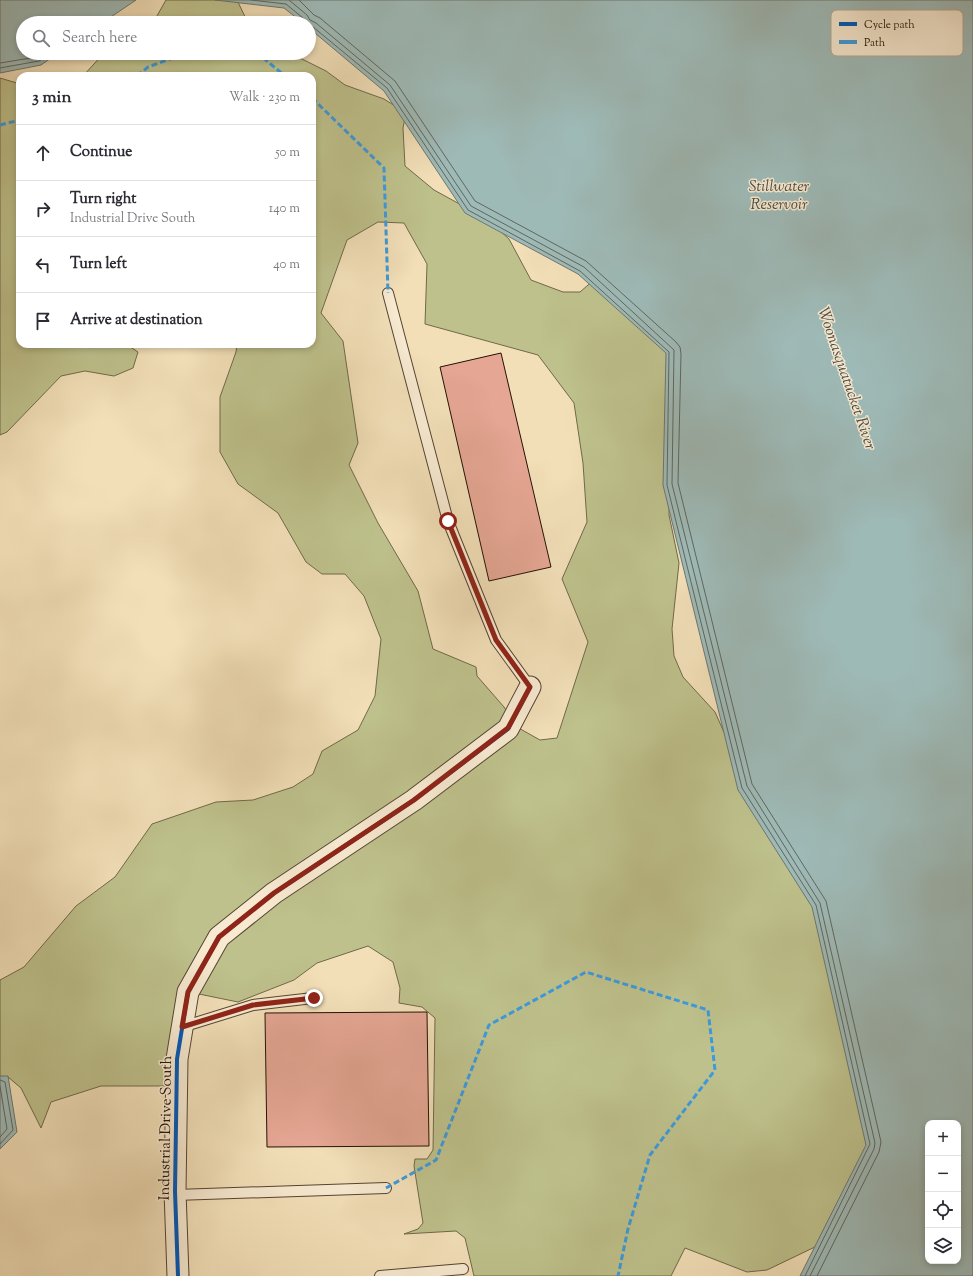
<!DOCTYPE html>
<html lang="en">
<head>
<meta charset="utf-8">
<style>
	:root { --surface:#fff; --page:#f2f2f3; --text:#2b2b33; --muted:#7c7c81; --line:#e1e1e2 }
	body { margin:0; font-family:"Sorts Mill Goudy",serif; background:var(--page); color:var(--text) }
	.controls { position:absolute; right:12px; bottom:12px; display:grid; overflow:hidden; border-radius:8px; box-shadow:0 2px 6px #0003 }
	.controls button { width:36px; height:36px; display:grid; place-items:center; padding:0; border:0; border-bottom:1px solid var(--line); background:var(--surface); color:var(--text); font:20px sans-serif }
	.stop { position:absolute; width:12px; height:12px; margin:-9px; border:3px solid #8f2418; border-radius:50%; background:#fff }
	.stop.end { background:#8f2418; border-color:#fff; box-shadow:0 1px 4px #0008 }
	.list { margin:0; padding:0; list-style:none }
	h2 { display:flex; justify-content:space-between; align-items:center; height:52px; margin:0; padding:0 16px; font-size:17px }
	h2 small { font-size:13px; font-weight:400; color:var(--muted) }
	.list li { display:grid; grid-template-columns:26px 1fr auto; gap:12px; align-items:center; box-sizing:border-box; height:56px; padding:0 16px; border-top:1px solid var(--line) }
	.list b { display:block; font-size:15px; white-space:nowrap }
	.list p { margin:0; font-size:13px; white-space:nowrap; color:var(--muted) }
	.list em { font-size:13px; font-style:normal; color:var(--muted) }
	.icon { flex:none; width:22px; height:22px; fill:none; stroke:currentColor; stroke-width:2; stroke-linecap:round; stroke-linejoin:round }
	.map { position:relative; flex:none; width:973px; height:1276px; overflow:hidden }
	.search { position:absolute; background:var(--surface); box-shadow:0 2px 6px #0003; left:16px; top:16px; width:300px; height:44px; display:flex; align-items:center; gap:10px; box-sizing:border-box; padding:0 14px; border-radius:22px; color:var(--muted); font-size:15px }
	.panel { position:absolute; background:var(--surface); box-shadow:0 2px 6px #0003; left:16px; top:72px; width:300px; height:276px; border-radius:12px }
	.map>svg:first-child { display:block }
	.green { fill:#bec18c; stroke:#706949; fill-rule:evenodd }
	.water { fill:#9ebab7; stroke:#6d7670; fill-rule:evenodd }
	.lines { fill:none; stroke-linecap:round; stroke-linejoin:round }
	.shore { stroke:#60665e; stroke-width:1 }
	.building { fill:#e5a693; stroke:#231106 }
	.lane-casing { stroke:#574432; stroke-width:12 }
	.street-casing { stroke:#574432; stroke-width:23 }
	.lane { stroke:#f7ead1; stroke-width:10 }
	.street { stroke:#f7ead1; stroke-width:21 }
	.quiet { stroke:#3c9add; stroke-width:3; stroke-dasharray:6 3; stroke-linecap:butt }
	.cycleway-casing { stroke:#f7ead1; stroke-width:6 }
	.cycleway { stroke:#0057b8; stroke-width:4 }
	.route { stroke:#8f2418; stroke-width:5 }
	.labels { text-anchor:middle; stroke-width:3; stroke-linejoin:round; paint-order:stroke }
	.street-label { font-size:15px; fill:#231106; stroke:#f7ead1 }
	.water-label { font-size:16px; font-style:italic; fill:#4e4c44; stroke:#f7ead1 }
	.key { fill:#f7ead1; stroke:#b7a994; stroke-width:1 }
	.key-label { font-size:11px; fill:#231106 }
</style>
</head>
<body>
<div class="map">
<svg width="973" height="1276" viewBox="0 0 973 1276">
	<rect width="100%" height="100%" fill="#f2dfb8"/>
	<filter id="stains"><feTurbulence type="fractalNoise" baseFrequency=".005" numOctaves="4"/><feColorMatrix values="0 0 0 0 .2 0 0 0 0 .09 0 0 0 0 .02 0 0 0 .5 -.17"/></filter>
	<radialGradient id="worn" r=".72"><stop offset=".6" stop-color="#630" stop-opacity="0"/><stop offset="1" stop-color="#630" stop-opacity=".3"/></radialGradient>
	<!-- green -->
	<path class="green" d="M166,0H237L248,23H153Z
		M104,53H290L326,71L345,85L384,99L406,113L403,128L405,166L434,190L487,219L509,239L531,280L563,292H580L602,273L695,376L670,474L669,515L679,563L672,629L674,656L683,677L715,712L727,739L780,828L779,854L809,894L863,972L869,1221L767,1270L747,1272L685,1248L671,1276H474L465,1238L456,1231L404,1234L418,1229L423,1223L414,1166L415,1159H427L433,1150L435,1018L422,1007L399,1003L400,988L393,962L368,946L317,963L294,980L238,1002L194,993L176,1086H101L51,1102L41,1128L21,1088L8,1077H0V980L24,967L76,906L115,877L152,824L216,802L253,800L293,787L313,774L322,751L358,730L375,696L381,639L364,596L345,574H322L306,562L278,513L238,484L220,452V397L236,352L237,344H312V76H83ZM378,222L404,223L427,264L425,324L538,355L574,403L583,463L587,522L562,579L588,642L557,738L540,740L515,726L512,719L504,707L477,676L476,667L433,649L418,591L378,523L349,465L358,443L343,341L321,313L347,240Z
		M0,78L20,84V344H126L138,352L133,368L114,376L85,371L61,376L7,432L0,435Z"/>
	<!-- water -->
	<path class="water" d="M0,0H136L102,23H23V53H58L41,65L0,73Z
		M215,0H973V1276H800L866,1145L812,907L738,790L663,485L666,353L578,274L465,213L384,91L309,28V23H303L284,8ZM928,1123H958V1261H928Z
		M0,1076H8L17,1132L0,1149Z"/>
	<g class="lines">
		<!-- shore -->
		<path class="shore" d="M251,0L286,4L303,18L305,23
			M289,0L307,15L310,20L316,23L390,85L471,206L584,267L674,350L672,484L747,786L820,903L875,1143L874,1149L810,1276
			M299,0L314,15L320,18L395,81L475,201L586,261L676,342L680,347L681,354L678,483L752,784L826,901L881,1142L879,1152L817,1276
			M309,26L313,27L387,88L468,210L580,271L669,352L667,485L742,788L816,905L870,1144L805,1276
			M0,63L37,57L43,53
			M0,68L39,61L51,53
			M0,1080L5,1082L13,1130L0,1144
			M0,1086L7,1129L0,1137"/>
	</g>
	<!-- building -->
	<path class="building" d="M501,353L551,567L489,581L440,367Z
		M427,1012L429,1146L267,1147L265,1013Z"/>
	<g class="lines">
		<defs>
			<path id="lane" d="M388,293L448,521L496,640L530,687
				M182,1027L253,1005L313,998
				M175,1195L386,1188
				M380,1276L463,1269"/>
			<path id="street" d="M178,1276L175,1191L177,1059L188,992L219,937L274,893L414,800L508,729L530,687"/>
		</defs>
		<!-- lane casing -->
		<use href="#lane" class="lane-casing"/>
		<!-- street casing -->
		<use href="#street" class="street-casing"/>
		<!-- lane -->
		<use href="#lane" class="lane"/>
		<!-- street -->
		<use href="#street" class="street"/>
		<!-- quiet -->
		<path class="quiet" d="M246,53L261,56L285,76
			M137,76L148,67L187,53
			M312,98L384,168L388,293
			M0,125L20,120
			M386,1188L436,1160L489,1025L586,972L708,1010L715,1070L650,1155L628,1229L618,1276"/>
		<defs>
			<path id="cycleway" d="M178,1276L175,1191L177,1059L188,992L219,937L274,893L414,800L508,729L530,687"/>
		</defs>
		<!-- cycleway casing -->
		<use href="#cycleway" class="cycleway-casing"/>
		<!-- cycleway -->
		<use href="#cycleway" class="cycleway"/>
	</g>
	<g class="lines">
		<!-- route -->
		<path class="route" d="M314,998L253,1005L182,1027L188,992L219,937L274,893L414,800L508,728L530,687L496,640L448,521"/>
	</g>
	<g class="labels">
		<!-- street labels -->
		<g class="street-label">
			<text transform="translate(165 1128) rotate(-89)" y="5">Industrial Drive South</text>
		</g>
		<!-- water labels -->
		<g class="water-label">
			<text x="779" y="191">Stillwater<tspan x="779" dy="18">Reservoir</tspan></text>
			<text transform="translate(848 378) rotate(71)" y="6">Woonasquatucket River</text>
		</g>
	</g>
	<!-- legend -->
	<rect x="831" y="10" width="132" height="46" rx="6" class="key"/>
	<rect x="839" y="22" width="18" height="4" fill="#0057b8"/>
	<rect x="839" y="40" width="18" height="4" fill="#3c9add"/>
	<g class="key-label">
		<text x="864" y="28">Cycle path</text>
		<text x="864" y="46">Path</text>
	</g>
	<rect width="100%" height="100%" filter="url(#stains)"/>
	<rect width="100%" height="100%" fill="url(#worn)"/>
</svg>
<div class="controls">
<button>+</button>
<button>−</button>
<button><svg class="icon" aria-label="locate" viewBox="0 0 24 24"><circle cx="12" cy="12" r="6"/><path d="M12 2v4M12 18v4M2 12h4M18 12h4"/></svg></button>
<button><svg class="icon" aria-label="layers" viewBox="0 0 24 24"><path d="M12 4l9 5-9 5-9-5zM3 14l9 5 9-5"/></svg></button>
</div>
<div class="stop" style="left:448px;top:521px"></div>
<div class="stop end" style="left:314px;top:998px"></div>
<div class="search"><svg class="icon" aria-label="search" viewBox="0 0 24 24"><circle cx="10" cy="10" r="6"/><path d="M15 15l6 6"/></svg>Search here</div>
<section class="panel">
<h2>3 min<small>Walk · 230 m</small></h2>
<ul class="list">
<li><svg class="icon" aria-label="ahead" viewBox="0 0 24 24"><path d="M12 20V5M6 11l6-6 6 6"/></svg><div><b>Continue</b></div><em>50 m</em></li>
<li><svg class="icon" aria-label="right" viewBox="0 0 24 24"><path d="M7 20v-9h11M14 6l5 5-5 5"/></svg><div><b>Turn right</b><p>Industrial Drive South</p></div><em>140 m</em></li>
<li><svg class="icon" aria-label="left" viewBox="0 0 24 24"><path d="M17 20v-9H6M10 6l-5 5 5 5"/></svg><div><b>Turn left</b></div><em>40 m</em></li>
<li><svg class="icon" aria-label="arrive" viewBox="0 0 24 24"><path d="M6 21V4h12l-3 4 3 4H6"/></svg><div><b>Arrive at destination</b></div></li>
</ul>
</section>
</div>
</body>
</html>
